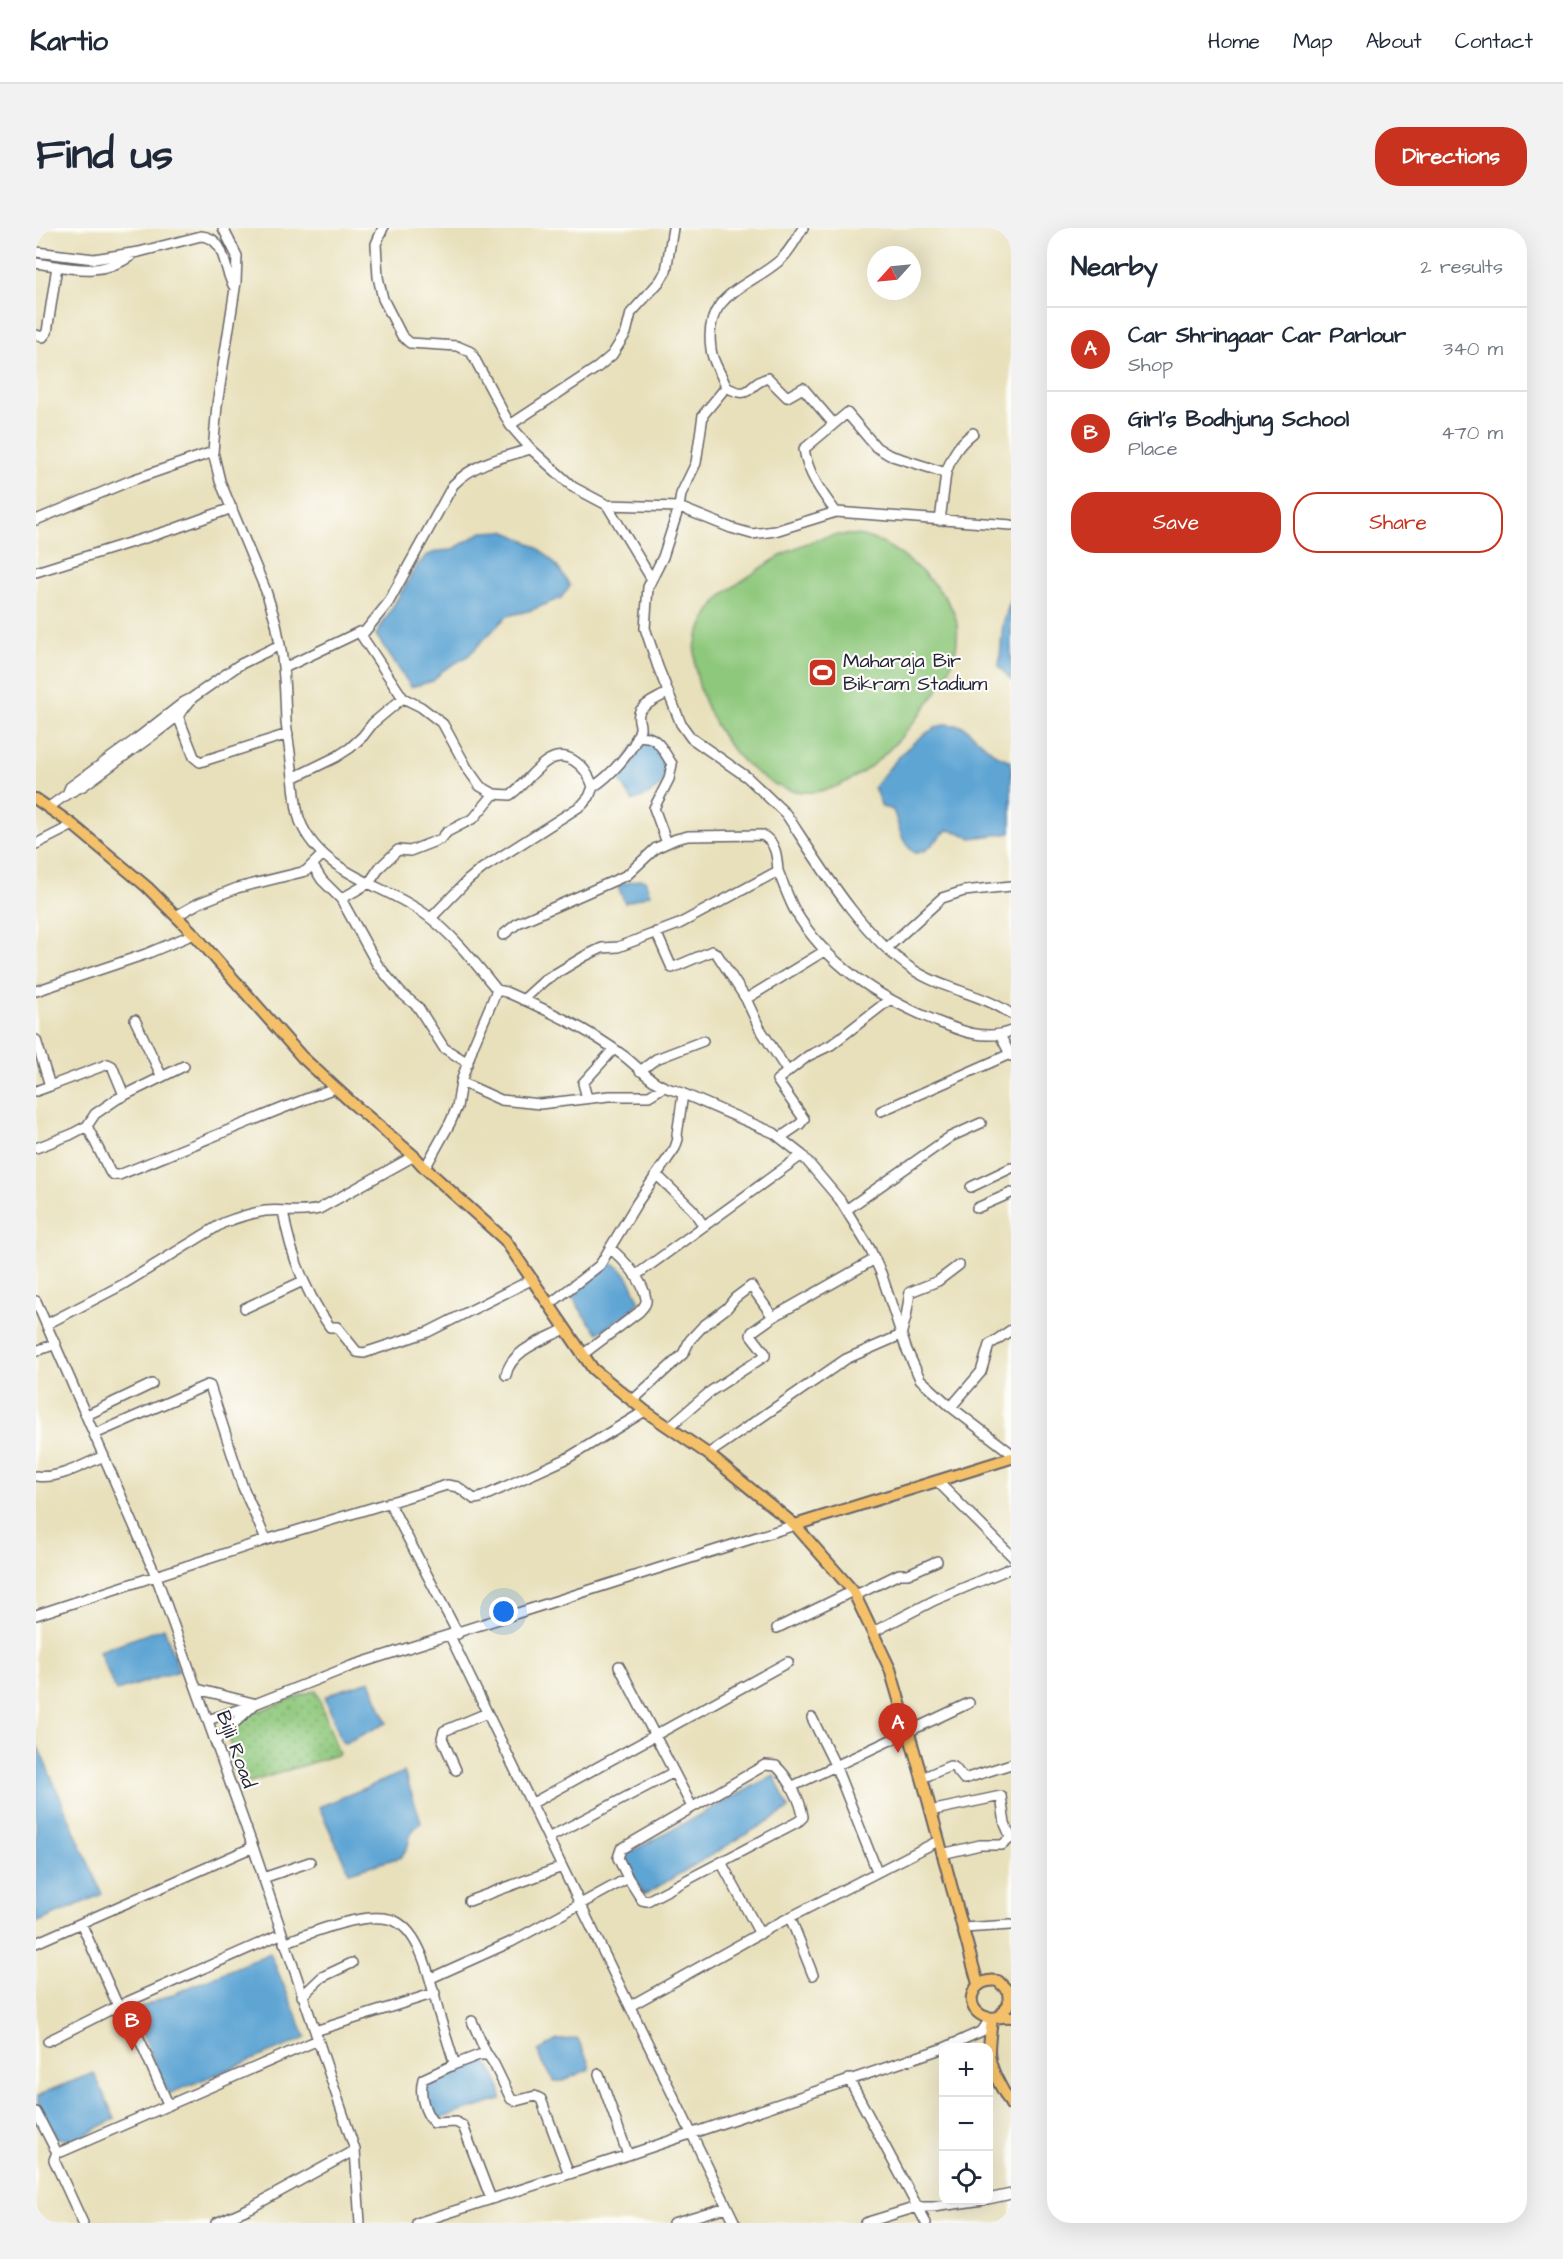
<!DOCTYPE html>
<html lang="en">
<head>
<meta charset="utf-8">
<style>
	:root { --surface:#fff; --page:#f2f2f3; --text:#1f2937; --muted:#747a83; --line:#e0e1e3; --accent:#c8321e }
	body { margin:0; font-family:"Architects Daughter",sans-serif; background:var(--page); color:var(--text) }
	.controls { position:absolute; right:18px; bottom:18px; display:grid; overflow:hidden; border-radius:12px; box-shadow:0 6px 24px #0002 }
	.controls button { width:54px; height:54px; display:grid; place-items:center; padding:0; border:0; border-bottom:2px solid var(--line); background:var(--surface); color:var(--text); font:30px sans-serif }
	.compass { position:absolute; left:831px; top:18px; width:54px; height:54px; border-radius:50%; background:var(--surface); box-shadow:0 6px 24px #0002; rotate:243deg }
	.you { position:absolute; left:468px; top:1384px; width:21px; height:21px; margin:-15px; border:4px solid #fff; border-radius:50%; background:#1a73e8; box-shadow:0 0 0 9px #1a73e833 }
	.badge { display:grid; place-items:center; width:39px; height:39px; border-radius:50%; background:var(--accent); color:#fff; font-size:20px; font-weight:700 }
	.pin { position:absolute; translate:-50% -50px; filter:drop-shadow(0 2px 3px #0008) }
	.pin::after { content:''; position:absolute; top:32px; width:21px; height:18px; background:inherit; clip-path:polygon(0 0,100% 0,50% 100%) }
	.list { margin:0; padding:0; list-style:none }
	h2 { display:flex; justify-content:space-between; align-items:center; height:78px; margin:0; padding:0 24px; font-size:26px }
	h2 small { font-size:20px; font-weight:400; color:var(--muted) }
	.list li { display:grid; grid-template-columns:39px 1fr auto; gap:18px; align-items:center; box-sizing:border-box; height:84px; padding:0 24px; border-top:2px solid var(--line) }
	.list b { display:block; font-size:22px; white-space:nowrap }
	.list p { margin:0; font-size:20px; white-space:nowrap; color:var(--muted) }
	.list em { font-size:20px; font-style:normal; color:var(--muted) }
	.actions { display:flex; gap:12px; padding:18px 24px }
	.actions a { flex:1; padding:14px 0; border:2px solid var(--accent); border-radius:24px; text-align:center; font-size:21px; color:var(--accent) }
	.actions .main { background:var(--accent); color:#fff }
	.icon { flex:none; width:33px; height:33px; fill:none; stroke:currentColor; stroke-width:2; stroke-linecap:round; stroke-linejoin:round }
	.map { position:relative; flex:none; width:975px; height:1995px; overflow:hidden; border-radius:24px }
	header { display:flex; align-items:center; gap:36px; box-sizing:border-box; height:84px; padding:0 30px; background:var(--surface); border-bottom:2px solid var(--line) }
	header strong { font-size:28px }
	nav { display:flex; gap:33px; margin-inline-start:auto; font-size:21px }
	.intro { display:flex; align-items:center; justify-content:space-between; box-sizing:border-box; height:144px; padding:0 36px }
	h1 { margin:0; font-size:42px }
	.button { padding:15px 27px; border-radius:24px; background:var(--accent); color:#fff; font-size:21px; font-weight:700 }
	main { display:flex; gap:36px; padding:0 36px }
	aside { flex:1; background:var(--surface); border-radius:24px; box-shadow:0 6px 24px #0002 }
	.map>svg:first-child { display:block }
	.grass { fill:#8ec87c; stroke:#58755c; stroke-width:1.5 }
	.park { fill:url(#park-dots); stroke:#58755c; stroke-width:1.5 }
	.water { fill:#5ea5d4; stroke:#406488; stroke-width:1.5 }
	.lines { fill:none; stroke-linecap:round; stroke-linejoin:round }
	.minor-casing { stroke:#676468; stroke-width:12 }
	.major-casing { stroke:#676468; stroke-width:14 }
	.minor { stroke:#fff; stroke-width:9 }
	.major { stroke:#f4c16a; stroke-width:10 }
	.labels { text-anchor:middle; stroke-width:4.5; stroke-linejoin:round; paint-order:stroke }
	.poi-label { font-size:20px; fill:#22223b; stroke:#fdfcf7; text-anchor:start }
	.street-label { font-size:20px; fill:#22223b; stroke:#fdfcf7 }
</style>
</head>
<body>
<header>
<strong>Kartio</strong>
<nav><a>Home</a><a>Map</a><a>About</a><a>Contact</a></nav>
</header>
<div class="intro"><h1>Find us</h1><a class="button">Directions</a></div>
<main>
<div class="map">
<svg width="975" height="1995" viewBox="0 0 975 1995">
	<defs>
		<pattern id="park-dots" width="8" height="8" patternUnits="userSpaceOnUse" patternTransform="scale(1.5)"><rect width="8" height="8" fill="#8ec87c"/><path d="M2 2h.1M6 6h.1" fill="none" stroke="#74a267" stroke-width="1.8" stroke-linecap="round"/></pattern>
	</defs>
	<rect width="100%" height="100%" fill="#fdfcf7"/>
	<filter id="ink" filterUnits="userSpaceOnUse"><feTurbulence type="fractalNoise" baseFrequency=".0167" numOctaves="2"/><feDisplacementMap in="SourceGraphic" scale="12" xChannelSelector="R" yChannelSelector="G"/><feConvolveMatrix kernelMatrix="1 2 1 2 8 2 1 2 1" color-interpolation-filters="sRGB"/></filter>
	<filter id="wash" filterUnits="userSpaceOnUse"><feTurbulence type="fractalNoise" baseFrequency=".008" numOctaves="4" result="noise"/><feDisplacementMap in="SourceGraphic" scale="24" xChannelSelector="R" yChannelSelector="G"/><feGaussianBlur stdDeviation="1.35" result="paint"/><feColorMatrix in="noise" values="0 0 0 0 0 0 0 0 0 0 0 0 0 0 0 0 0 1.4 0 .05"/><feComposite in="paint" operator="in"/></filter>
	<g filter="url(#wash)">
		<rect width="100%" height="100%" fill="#e8e0bb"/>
		<!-- grass -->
		<path class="grass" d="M799,307C807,307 818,306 826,308C849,313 870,329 887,345C901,359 919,377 921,397C925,434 902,463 881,490C853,526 809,572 758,563C734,559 708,537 693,517C674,492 656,453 659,421C660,407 671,388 679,376C689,362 708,352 722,342C746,326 769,313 799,307Z"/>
		<!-- park -->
		<path class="park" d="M280,1462L303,1526L208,1556L191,1505L204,1490Z"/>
		<!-- water -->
		<path class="water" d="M468,303C501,316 516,327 534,358L525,370L496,382L471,388L432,428L406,443L397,453L375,459L340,407L381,338L390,328L402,323L416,322L446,304Z
			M975,370V452L963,438L967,396Z
			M909,496L927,498L960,527L975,533V605L935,610L925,605L912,602C900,609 894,625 879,625C863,613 864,599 857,582L846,579L838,559C857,535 879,506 909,496Z
			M612,503C629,516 638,549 618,563C612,568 603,570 596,573C591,561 582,554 581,542L606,506Z
			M605,651L609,652L614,666L589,675L582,659L583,657Z
			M575,1036C592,1040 597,1060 604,1074L588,1088L562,1105L549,1089L537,1070C543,1055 560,1040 575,1036Z
			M128,1400L143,1443L80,1463L63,1423Z
			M334,1453L351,1495L309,1515L306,1514L289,1469L302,1463Z
			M0,1514L66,1666L0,1695Z
			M368,1544L385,1593L375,1605L371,1621L365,1629L313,1644L283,1579Z
			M738,1547L753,1581L608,1667L587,1628Z
			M234,1725L270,1810L132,1866L97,1783Z
			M542,1811L553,1836V1841L527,1853H518L504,1830L502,1823L521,1812Z
			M444,1834H451C458,1846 467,1858 465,1872L402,1891C367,1847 409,1842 444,1834Z
			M58,1845L79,1891L39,1912L21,1910L2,1880V1869L14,1862Z"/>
	</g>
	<g filter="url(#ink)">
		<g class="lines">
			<defs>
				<path id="minor" d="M347,0L340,16L342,49L347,71L366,108L374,115L421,118L435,124L474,197L495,221L537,259L571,277L643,279L645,266L660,235L667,187L690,159C686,146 676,134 675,121C667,66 710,61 743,33C754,24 759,12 767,0
					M0,24L58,31L103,24L165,8C192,10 186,43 199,60
					M0,35C34,40 64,49 95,28
					M0,107L7,109L11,104L21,38
					M690,159C717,173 710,156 732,150L751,169L767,160L797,195
					M474,197L562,139L576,127L590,105L595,85L624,53L630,43L637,0
					M910,245C916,227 922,217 937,205
					M571,277L615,350
					M800,284C785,264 772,246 768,221L811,185L840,219L853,227L910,245L904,293
					M0,292L96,252L177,224
					M975,297L800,284L739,303L716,306L695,300L643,279L627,329L612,359L609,400L622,439L645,496L655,510L711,549L750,586C784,637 824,706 876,741C907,762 945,765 975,786
					M0,344L138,301L196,280
					M326,407L352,375L417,257C438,235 467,229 495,221
					M244,417C249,443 249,468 250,494C252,512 255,530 257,549C259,563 259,579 264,593C285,646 348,656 389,686C417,706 440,736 461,762L470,764C511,782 552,801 588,828C607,843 616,857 641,863L738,905L766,927L804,972L834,1021L845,1045L870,1120L884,1151L915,1179L975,1225
					M248,440L323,404L367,470L385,479L407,496L431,540L444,558L458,566L474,567C493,555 511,517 537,532C548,539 553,547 557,559L553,569L546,577L447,640L432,652L395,690
					M142,488L158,529L164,534L252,506
					M600,509C622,506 625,520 636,536L633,551L618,580L631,615
					M257,550L300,529L314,520L327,508L337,495L367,470
					M557,559C574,548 599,522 604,501C605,495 600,489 604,483C609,475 623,470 631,465
					M31,566L34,559L99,512L148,474L156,470L203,437L244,417L240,395L230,363L184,253L177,224L181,177L200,54L201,28L187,0
					M13,579L31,566L47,558L120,505L142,488L155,472
					M0,616L37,597
					M277,638L286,652L305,671L341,736L364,764L382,779L408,820L432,835
					M742,643C747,655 752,669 758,681C790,737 842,769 900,793C925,803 949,813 975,803
					M305,671L333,655L344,639L362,622L374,623L405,611L411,604L438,590L458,566
					M140,688L163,675L201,660L270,643L287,626
					M620,704L636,740L676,723L681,726L710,771L790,722
					M467,707L482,695L591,647L620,620L640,611L652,608L726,607C740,614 741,628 742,643L643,696L582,719L566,720L549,728L509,752L487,772
					M851,720L906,670L928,663L975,658
					M0,763L110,726L158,706
					M710,771L723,799L752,844
					M99,792L126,849
					M964,807L975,828
					M0,812L14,858L0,863
					M604,843L620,831L667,813
					M425,854L465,872L504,876L573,868H613L626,860
					M14,858L72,836L76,838L88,867
					M551,870L547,855L577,822
					M845,883L974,826
					M51,898L74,944L78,947H83C156,918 226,887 299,860
					M745,909L764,896L768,891L741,852L772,828L795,817L853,772
					M0,920L34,907L51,898L59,886L81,871L148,838
					M389,940L414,895L421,879L425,854L437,818L461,762
					M621,947L657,982L667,997
					M935,959L975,940
					M941,980L975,965
					M810,982L914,909L945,895
					M247,983C254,1025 269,1064 294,1099H301L321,1124L328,1125L392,1104L497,1051
					M574,1020L601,975L639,920L642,911L641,907L647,866
					M599,1048L766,927
					M0,1073L120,1348L217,1619L319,1922L324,1995
					M514,1076L564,1037L574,1020C587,1031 608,1053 610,1071C611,1077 606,1080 603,1084L546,1127
					M209,1080L267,1053
					M11,1096L86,1057L187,995C200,990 215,985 229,983C248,981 265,986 283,981L378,928
					M0,1123L20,1116
					M470,1147C475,1122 508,1112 529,1101
					M596,1173L647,1126L654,1112L667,1098L691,1080L699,1070L715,1058L737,1089
					M915,1179L945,1144L953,1117L975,1102
					M51,1187L116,1156
					M633,1199L675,1163L729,1128V1125L715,1107L716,1104L737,1089L839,1031
					M59,1206L171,1157L174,1158L206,1257L230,1312
					M672,1226L810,1131L865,1107L870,1089L874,1064L902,1053L923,1037
					M0,1248C23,1252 48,1236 68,1228
					M901,1253L975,1327
					M353,1274L422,1406
					M820,1367L863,1346H872L901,1333
					M0,1387L230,1312L411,1257L422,1259L438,1271L444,1270L530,1231L609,1183
					M741,1400L817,1363
					M837,1404L899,1372L975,1340
					M414,1408L699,1995
					M583,1438L656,1579
					M161,1461L217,1475
					M776,1490L799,1537L841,1643
					M172,1492L219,1476L315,1438L759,1297
					M179,1513L218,1477
					M420,1542L406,1510L408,1503L451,1485
					M886,1550L914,1538L918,1539L928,1551L975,1536
					M755,1559L933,1475
					M495,1576L752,1434
					M894,1583L965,1568L969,1596L975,1610
					M512,1610L638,1544
					M906,1626L944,1617H966L975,1610
					M685,1634L724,1706
					M227,1650L274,1634
					M433,1673L526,1639
					M754,1689L777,1747
					M45,1695L82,1778
					M927,1700L975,1697
					M0,1715L217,1619
					M248,1715C274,1705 333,1681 359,1693C387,1706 396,1760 403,1786C408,1802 413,1818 418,1834L415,1838L387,1851C383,1866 388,1884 398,1895L420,1894L427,1898L455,1971
					M395,1750L475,1714L592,1650L606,1672L611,1673L763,1593L767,1589C765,1572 752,1549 740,1538L729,1537L585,1621L582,1630L592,1650
					M266,1768L286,1749L316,1735
					M88,1776L132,1876
					M594,1778L737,1698L902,1613
					M436,1793L450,1825L448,1826
					M279,1803L399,1765
					M12,1813L82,1778L245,1706
					M908,1820L946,1803L955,1790
					M417,1837L443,1827H452L458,1836L475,1871L480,1873L499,1868L505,1871L533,1946
					M563,1846L592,1927
					M813,1851L890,1995
					M0,1884L18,1919L21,1924H25L282,1812
					M21,1924L18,1932L47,1995
					M952,1971L975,1966
					M180,1995L214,1980L319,1922
					M381,1995L592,1927L908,1820
					M637,1995L691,1979
					M829,1995L881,1979H897L947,1972"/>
				<path id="major" d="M0,571L37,597L111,659L158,706L266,829L316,875L378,928L389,940L469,1012L557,1141L609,1183L672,1226L759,1297L817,1363L854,1441L886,1550L942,1756
					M759,1297L975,1230
					M964,1787L973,1776L972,1763L962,1753C938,1748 925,1777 947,1788C955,1792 965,1788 975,1789
					M956,1790C955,1801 953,1813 953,1824C954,1843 966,1860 975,1877"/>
			</defs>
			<!-- minor casing -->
			<use href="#minor" class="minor-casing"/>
			<!-- major casing -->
			<use href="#major" class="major-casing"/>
			<!-- minor -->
			<use href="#minor" class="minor"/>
			<!-- major -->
			<use href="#major" class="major"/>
		</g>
	</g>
	<!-- icons -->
	<defs>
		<symbol id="stadium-square" viewBox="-11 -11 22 22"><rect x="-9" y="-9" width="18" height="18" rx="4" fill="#c8321e" stroke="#fdfcf7"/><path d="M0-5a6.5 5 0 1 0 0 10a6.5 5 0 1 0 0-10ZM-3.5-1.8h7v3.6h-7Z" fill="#fff"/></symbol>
	</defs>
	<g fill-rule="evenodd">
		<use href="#stadium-square" x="770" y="428" width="33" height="33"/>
	</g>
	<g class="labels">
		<!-- poi labels -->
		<g class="poi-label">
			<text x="807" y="439">Maharaja Bir<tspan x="807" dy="23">Bikram Stadium</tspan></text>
		</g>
		<!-- street labels -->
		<g class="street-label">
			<text transform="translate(201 1521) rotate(70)" y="7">Bijli Road</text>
		</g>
	</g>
</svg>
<div class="controls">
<button>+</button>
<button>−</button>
<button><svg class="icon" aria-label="locate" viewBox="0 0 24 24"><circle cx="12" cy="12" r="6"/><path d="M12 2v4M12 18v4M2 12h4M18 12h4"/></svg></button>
</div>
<svg class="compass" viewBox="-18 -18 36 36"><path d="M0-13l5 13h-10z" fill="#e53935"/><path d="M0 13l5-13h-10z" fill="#747a83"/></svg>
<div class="you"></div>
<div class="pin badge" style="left:862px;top:1525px">A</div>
<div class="pin badge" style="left:96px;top:1823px">B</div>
</div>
<aside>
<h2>Nearby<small>2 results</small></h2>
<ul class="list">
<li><span class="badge">A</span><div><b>Car Shringaar Car Parlour</b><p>Shop</p></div><em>340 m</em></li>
<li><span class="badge">B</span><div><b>Girl's Bodhjung School</b><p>Place</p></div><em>470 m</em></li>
</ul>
<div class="actions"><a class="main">Save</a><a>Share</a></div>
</aside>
</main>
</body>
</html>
